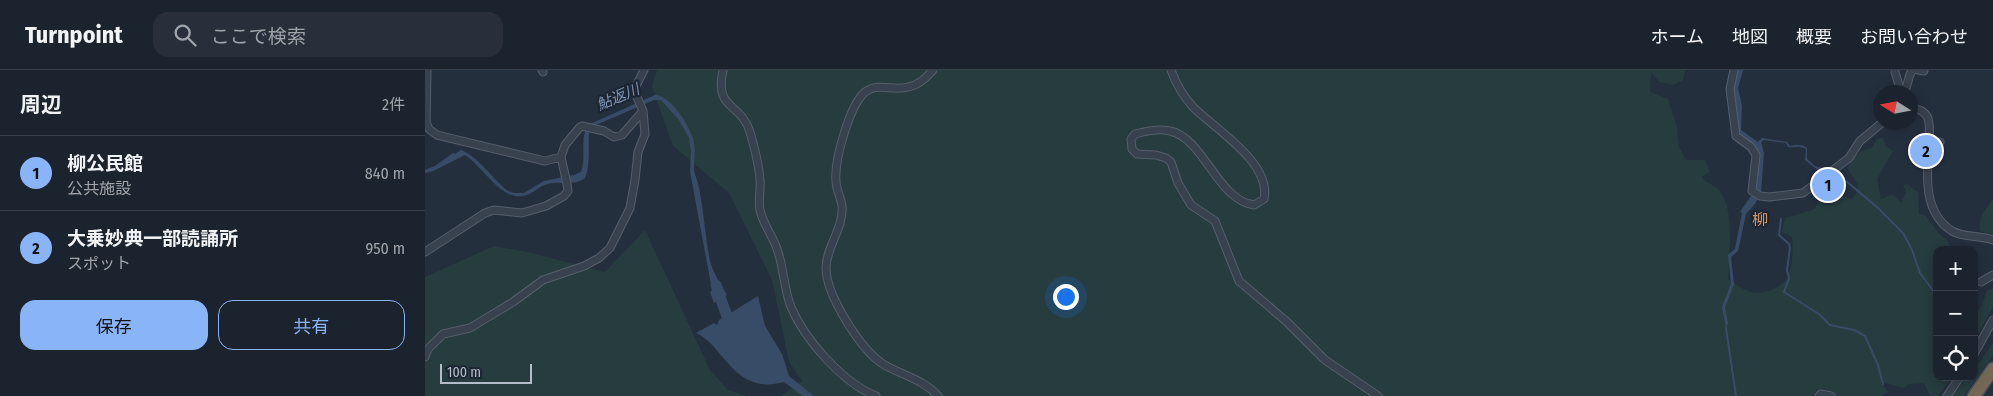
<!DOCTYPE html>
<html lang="ja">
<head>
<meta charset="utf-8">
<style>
	:root { --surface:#1b232e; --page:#282f3a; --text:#f1f3f6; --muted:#a0a4aa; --line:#39404a; --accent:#8ab4f8 }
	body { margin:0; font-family:"Fira Sans Condensed","Noto Sans JP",sans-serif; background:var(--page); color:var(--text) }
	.controls { position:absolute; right:15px; bottom:15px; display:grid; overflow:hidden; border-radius:10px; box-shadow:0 2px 12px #0003 }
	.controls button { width:45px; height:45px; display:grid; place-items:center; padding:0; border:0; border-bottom:1px solid var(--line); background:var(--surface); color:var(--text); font:25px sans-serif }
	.compass { position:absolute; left:1448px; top:15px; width:45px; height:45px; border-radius:50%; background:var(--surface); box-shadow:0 2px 12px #0003; rotate:281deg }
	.scale { position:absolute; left:15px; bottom:12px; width:92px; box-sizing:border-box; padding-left:5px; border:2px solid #b4bcc9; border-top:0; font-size:14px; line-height:18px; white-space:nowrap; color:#b4bcc9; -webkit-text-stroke:4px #1d2633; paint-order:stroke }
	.you { position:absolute; left:640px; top:226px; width:18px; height:18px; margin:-12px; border:4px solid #fff; border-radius:50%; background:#1a73e8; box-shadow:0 0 0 8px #1a73e833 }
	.badge { display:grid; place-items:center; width:32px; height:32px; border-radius:50%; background:var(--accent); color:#111; font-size:16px; font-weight:700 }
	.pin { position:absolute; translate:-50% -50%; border:2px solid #fff; box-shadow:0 1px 5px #0006 }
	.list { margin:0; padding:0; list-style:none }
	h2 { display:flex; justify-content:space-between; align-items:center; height:65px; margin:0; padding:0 20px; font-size:21px }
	h2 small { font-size:16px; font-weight:400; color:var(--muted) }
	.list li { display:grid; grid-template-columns:32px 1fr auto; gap:15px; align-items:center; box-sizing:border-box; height:75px; padding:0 20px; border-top:1px solid var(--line) }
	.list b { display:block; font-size:19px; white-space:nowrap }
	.list p { margin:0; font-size:16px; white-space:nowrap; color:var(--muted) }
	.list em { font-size:16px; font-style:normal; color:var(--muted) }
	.actions { display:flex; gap:10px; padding:15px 20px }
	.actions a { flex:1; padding:11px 0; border:1px solid var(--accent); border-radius:15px; text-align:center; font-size:18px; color:var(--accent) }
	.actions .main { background:var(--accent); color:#111 }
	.icon { flex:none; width:28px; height:28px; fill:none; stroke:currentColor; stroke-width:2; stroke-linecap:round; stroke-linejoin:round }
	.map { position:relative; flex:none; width:1568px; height:326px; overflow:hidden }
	header { display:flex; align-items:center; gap:30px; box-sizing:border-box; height:70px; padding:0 25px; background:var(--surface); border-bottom:1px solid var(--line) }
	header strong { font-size:24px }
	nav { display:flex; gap:28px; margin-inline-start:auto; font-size:18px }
	.search { width:350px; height:45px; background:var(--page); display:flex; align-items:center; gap:12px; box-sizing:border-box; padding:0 18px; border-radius:15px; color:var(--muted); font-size:19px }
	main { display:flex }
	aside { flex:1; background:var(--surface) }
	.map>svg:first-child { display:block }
	.green { fill:#263c3f }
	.water { fill:#394c67 }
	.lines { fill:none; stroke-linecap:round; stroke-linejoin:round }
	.stream { stroke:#394c67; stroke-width:2 }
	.river { stroke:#394c67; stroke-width:11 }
	.street-casing { stroke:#565f6c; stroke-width:9 }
	.highway-casing { stroke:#434c59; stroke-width:15 }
	.street { stroke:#38414e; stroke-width:7 }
	.highway { stroke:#746855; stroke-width:12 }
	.labels { text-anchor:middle; stroke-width:4.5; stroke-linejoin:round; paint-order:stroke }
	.water-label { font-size:15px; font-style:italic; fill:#7c92b1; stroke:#1d2633 }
	.quarter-label { font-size:16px; fill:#d59563; stroke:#1d2633 }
</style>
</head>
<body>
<header>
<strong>Turnpoint</strong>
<div class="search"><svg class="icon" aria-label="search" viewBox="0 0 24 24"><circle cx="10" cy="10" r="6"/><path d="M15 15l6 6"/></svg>ここで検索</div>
<nav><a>ホーム</a><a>地図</a><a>概要</a><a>お問い合わせ</a></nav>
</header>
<main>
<aside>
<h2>周辺<small>2件</small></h2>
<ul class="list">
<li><span class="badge">1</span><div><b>柳公民館</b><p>公共施設</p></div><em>840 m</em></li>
<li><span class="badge">2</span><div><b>大乗妙典一部読誦所</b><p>スポット</p></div><em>950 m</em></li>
</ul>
<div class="actions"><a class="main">保存</a><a>共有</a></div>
</aside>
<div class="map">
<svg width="1568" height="326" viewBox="0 0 1568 326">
	<rect width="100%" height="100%" fill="#242f3e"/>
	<!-- green -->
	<path class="green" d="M232,0H1260L1258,10L1248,15L1234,12L1226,2L1225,22L1243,29L1252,57L1254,77L1261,90H1280L1285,102L1277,107C1281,113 1287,114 1292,118C1311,135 1304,186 1303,209C1309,213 1316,218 1323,221C1335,226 1358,219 1363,206C1368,194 1368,179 1367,167L1357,162L1360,148L1390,139L1394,128L1418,125L1426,129L1431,125L1433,115L1422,98C1428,88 1434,79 1446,79L1452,69L1458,68L1461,76L1468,81L1452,109L1456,129L1468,124L1476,133L1481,122L1478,115L1483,114L1488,119L1493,122L1494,144L1501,146L1514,164L1523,171L1525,180H1512V307H1527L1513,326H1505L1499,313L1484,314L1479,318L1456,312L1463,322L1457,326H1412L1398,318L1387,326H356L377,311L364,292L347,210L304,123L248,76L227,17Z
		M1568,129V165L1555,161C1553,147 1560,140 1568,129Z
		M220,160L285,300L303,320L321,326H0V207L69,176L102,182L180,202Z
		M1568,218V237L1549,271V248L1556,237L1562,221Z
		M1568,273V285L1539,326H1526L1543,307H1549V300Z"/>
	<!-- water -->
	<path class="water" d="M1313,0H1318L1313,18L1317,36L1316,60L1333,72L1337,68L1362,72L1365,76C1372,75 1376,74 1382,78V89L1390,96L1404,100L1394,101L1380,90L1381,79C1373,75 1370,78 1363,77L1361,73L1339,70L1336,72L1339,83L1336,123L1330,134L1321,144L1313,181L1306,187L1309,214L1300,237L1303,253L1301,258L1297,237L1306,214L1303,185L1310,179L1317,143L1315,142L1330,120L1333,84L1314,65L1308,19Z
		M230,25C245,25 265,56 268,69C271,80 269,89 269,100C270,106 273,112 274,118C279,142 280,167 285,191C288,203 296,214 302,225L289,233L285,222L287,220L265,101L266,81L264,68L254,50L236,30H229L166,57C161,65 167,92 160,108C148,117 135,110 122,114C113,117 108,124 98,126C75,130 58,96 40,85L8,101L0,103V100L10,96L28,83L30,84L36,80C54,87 67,109 83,121L89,123H99L119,111L149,105L156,102C162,86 154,70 163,55Z
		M333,226L340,256L357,284L364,306L389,326H378L359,312C309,326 300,276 271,263L289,253L292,255L294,250Z"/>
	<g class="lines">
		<!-- stream -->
		<path class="stream" d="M1421,111L1453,138L1478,163L1487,180L1495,203L1512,226
			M1356,149L1354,165L1364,174L1365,178L1362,200L1364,208L1359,222L1394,244L1405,255L1429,260L1440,266L1453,295L1458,314
			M1301,258L1311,326"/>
		<!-- river -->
		<path class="river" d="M291,215L306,258"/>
		<defs>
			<path id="street" d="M2,0L1,52L4,59L12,65L120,91L136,87
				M117,0L118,2
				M298,0C289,41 316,32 325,62C329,76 334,94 335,110C336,120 333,130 335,140C338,155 349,167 353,182C359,200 359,219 366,237C380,270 418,313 451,326
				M508,0C501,8 494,15 483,17C467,22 451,10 437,25C424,40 409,90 411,111C411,120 416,127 417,136C419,158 401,177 401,198C401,225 436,280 458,294C476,305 498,309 513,326
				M746,0C751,14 758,26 768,37C790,59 847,93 839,129L829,135C792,130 779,68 745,61C734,58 721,61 710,64L706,69L707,79L712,84L731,85L741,88L746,92L753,113L766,135L790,151L814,211L862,252L900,290L953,326
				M1309,0L1305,19L1311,66L1326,77L1331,85L1327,121L1335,126L1344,127L1378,123L1424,88L1435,71L1458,52
				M1493,0L1499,1
				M1470,2L1476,22
				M1480,22L1485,4L1488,0
				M1486,38C1492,39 1498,40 1502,46C1506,54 1504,64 1504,73C1502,103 1497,142 1527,161C1539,168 1555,165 1568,170
				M1504,76L1515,72
				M0,182L60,143L69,140L97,143L121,136L139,126L143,121L142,114L136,87L140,75L155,57L157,56L179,61L189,67L197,65L218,41L209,20L219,0
				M1556,212L1568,205
				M1549,284L1568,250
				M0,287L3,279L18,264L45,258L88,232L118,210L159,196L174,188L185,178L205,138L210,110L213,82L220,64L218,41
				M1394,326L1396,324L1406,326
				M1522,326L1535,307"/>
			<path id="highway" d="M1549,326L1568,299"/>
		</defs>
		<!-- street casing -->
		<use href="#street" class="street-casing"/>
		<!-- highway casing -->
		<use href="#highway" class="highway-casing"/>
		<!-- street -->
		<use href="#street" class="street"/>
		<!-- highway -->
		<use href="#highway" class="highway"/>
	</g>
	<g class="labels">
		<!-- water labels -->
		<g class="water-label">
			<text transform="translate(193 27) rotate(-23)" y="5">鮎返川</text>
		</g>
		<!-- quarter labels -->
		<g class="quarter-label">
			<text x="1335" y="155">柳</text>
		</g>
	</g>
</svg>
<div class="controls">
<button>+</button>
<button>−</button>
<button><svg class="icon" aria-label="locate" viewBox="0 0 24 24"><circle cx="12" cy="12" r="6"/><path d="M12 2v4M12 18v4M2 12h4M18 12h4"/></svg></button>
</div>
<svg class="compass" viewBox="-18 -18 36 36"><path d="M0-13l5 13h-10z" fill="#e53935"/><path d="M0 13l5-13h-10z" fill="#a0a4aa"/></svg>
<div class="scale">100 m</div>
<div class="you"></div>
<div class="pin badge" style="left:1403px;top:115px">1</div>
<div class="pin badge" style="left:1501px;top:81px">2</div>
</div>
</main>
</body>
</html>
